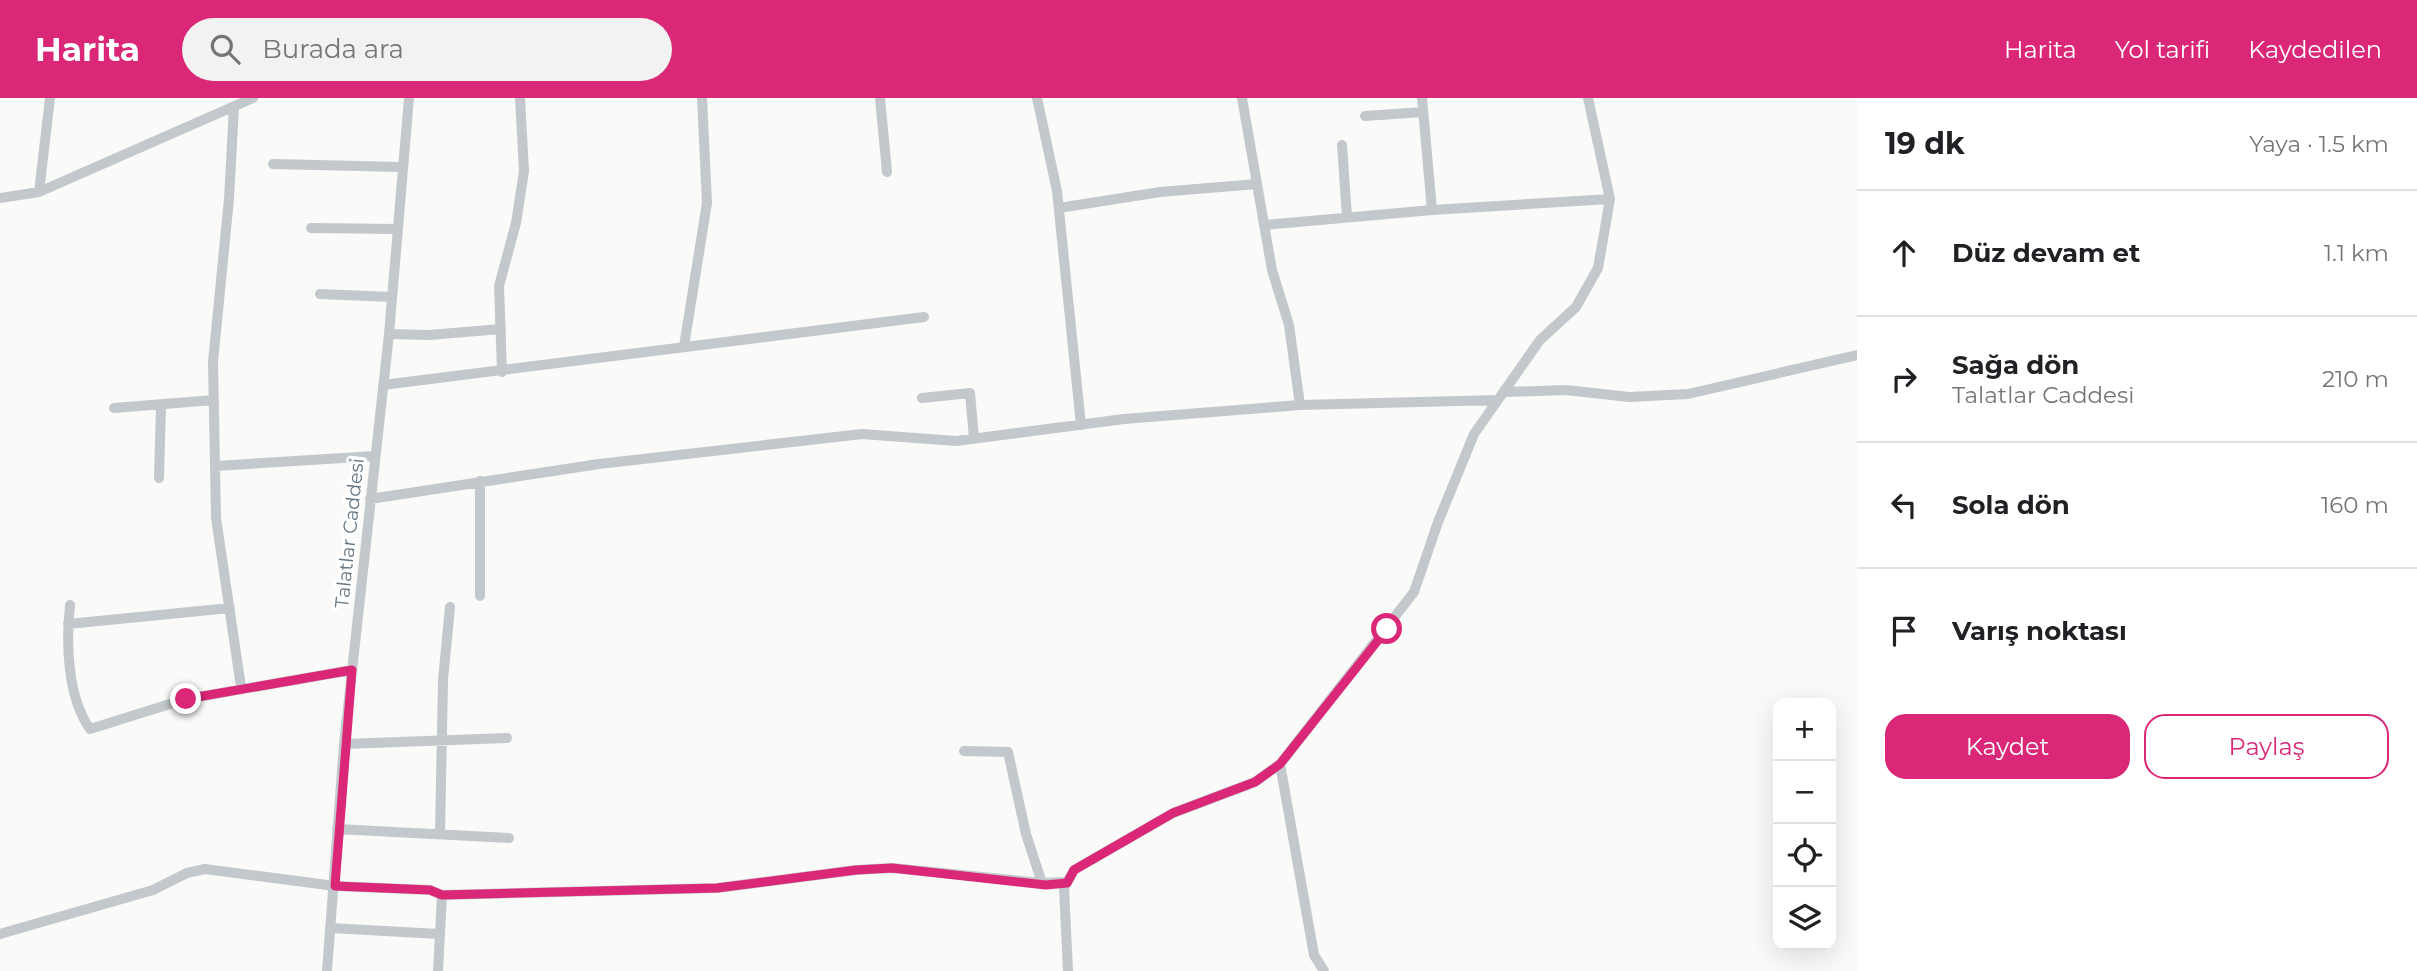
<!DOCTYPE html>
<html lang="tr">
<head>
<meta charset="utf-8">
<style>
	:root { --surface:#fff; --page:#f2f2f2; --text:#202124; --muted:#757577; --line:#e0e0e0; --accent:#db2777 }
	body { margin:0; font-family:Montserrat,sans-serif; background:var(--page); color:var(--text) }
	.controls { position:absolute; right:21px; bottom:21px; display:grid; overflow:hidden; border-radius:14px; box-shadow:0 7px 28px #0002 }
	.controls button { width:63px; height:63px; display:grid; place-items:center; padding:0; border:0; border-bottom:2px solid var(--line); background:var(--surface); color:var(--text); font:35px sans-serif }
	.stop { position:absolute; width:21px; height:21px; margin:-16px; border:5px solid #db2777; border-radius:50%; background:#fff }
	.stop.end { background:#db2777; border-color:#fff; box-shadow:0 2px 7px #0008 }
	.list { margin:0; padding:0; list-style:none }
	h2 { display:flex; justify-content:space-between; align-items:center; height:91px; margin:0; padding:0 28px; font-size:30px }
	h2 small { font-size:23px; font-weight:400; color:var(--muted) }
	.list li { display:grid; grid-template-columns:46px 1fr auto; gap:21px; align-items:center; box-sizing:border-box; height:126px; padding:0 28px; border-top:2px solid var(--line) }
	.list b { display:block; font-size:26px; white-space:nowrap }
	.list p { margin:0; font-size:23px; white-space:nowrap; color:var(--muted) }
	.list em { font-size:23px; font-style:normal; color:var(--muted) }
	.actions { display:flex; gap:14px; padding:21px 28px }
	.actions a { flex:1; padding:16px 0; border:2px solid var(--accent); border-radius:21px; text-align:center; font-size:24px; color:var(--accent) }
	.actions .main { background:var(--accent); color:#fff }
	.icon { flex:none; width:38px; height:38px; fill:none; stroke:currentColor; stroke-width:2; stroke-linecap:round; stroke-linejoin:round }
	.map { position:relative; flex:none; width:1857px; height:873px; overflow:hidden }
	header { display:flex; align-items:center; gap:42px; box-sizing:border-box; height:98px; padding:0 35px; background:var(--accent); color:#fff }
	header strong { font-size:33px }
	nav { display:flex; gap:38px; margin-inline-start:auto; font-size:24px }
	.search { width:490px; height:63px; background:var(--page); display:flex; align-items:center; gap:18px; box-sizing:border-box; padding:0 24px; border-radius:38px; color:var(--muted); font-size:26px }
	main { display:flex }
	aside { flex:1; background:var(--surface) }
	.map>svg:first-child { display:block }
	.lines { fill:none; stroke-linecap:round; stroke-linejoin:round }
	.minor { stroke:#c3c8cc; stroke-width:10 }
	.route { stroke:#db2777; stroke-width:9 }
	.labels { text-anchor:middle; stroke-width:7; stroke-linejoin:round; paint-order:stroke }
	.street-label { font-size:19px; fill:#657683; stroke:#fff }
</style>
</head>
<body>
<header>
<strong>Harita</strong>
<div class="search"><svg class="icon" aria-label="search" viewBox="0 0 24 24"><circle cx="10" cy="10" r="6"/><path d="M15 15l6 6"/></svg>Burada ara</div>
<nav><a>Harita</a><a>Yol tarifi</a><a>Kaydedilen</a></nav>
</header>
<main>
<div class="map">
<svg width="1857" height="873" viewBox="0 0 1857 873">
	<rect width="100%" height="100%" fill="#fafaf8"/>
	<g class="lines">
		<!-- minor -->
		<path class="minor" d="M880,0L887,74
			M1037,0L1057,93L1081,327
			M1242,0L1272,172L1289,227L1300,307
			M1422,0L1432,112
			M234,9L229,101L213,264L216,420L241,589
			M1365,18L1423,14
			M1342,47L1347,119
			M273,66L402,69
			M39,94L50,0
			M0,100L39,94L253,0
			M1059,110L1160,94L1257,86
			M1264,127L1432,112L1610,101
			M311,130L397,131
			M320,196L392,199
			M389,236L429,237L501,231
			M684,248L707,105L702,0
			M502,274L499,188L516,125L524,73L520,0
			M383,287L924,219
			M1506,294L1566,292L1629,299L1688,296L1857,257
			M922,300L970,295L974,340
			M114,310L214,302
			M216,368L375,358
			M159,380L161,308
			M370,401L599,366L862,336L956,343L1124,321L1300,307L1498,302
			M480,498V383
			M70,507C66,546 67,598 90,631L186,601L352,572
			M68,526L230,510
			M344,646L507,640
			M964,653L1008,654L1026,736L1042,785L1067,784
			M1280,666L1314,857L1324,873
			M337,731L509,740
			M440,736L443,582L450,509
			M331,830L439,836
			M0,836L153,792L187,775L205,771L335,788L430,792L442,797L717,790L856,772L892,770L1042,785
			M327,873L344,646L389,236L409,0
			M438,873L442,797
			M1068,873L1064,790L1074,772L1173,715L1255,684L1280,666L1414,494L1438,424L1474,336L1540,242L1576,209L1598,170L1610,101L1588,0"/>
	</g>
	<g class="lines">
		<!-- route -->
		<path class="route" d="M186,601L352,572L335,788L430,792L442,797L717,790L856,772L892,770L1046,787L1067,785L1074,772L1173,715L1255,684L1280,666L1387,531"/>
	</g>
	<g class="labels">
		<!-- street labels -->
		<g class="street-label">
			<text transform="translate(349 435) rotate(-84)" y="7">Talatlar Caddesi</text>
		</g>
	</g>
</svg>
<div class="controls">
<button>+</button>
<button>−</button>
<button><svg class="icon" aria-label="locate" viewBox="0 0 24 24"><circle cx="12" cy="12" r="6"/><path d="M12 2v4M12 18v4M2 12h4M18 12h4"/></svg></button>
<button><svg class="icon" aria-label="layers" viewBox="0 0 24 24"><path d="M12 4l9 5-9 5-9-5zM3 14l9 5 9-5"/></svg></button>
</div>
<div class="stop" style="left:1387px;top:531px"></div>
<div class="stop end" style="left:186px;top:601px"></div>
</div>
<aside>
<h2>19 dk<small>Yaya · 1.5 km</small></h2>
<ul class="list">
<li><svg class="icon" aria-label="ahead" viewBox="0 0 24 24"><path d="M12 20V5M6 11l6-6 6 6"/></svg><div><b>Düz devam et</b></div><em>1.1 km</em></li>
<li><svg class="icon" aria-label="right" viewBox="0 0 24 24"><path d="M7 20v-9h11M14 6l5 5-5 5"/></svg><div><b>Sağa dön</b><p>Talatlar Caddesi</p></div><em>210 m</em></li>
<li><svg class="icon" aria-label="left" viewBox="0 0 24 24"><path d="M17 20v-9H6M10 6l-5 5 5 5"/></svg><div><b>Sola dön</b></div><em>160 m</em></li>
<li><svg class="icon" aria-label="arrive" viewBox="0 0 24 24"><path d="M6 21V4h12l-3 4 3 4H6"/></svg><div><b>Varış noktası</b></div></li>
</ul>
<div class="actions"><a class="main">Kaydet</a><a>Paylaş</a></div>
</aside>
</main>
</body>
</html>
